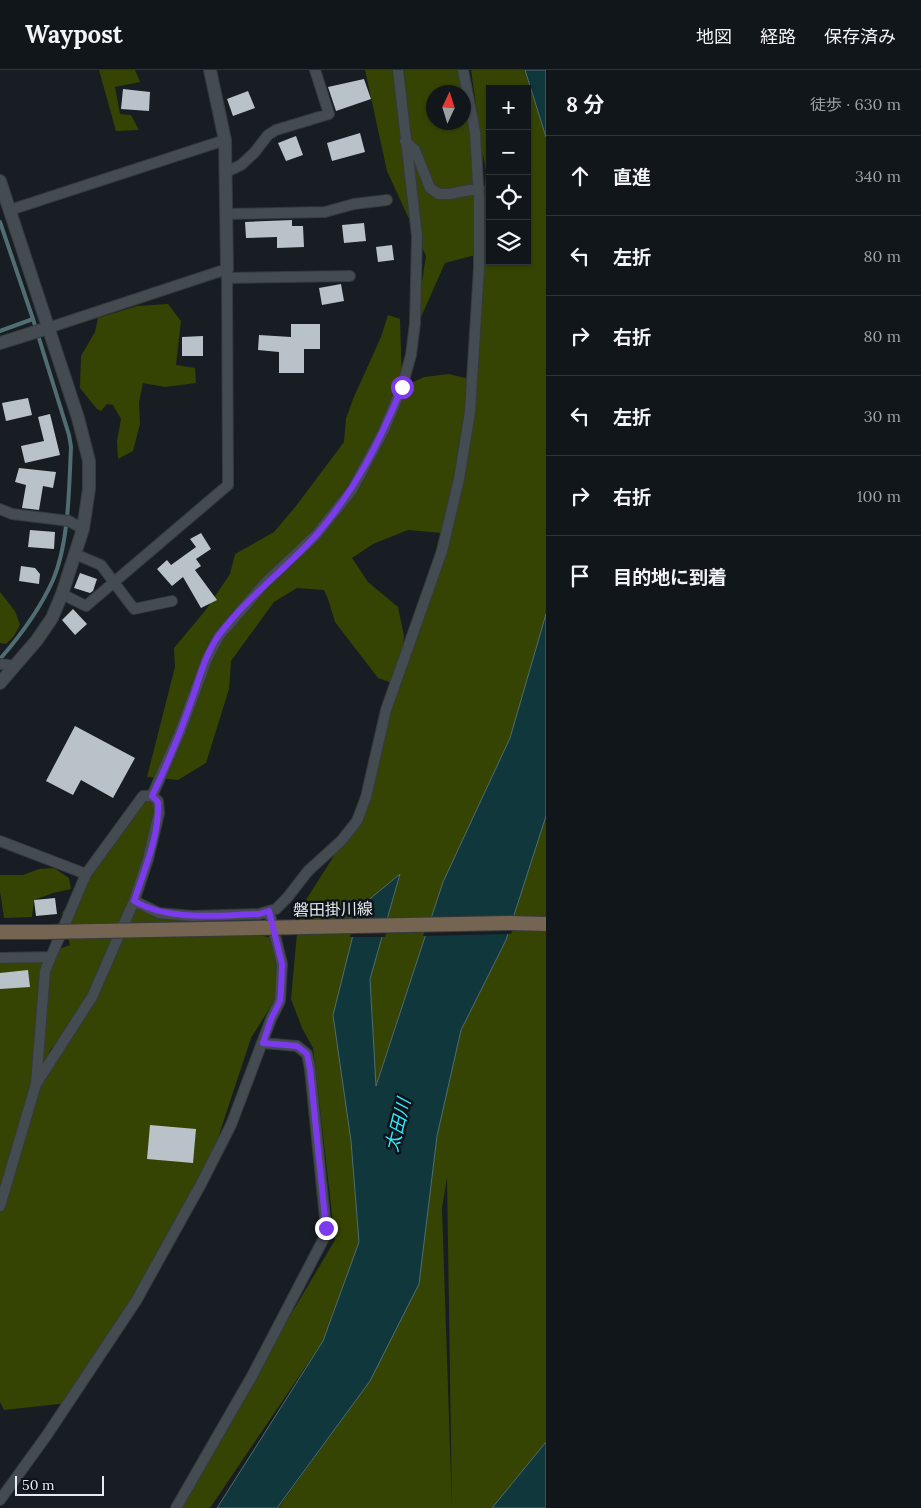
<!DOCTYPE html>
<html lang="ja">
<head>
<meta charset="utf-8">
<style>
	:root { --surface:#11161a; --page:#1e2327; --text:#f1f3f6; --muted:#9c9fa2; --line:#303539 }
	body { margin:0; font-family:Lora,"Noto Sans JP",serif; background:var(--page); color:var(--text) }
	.controls { position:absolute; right:15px; top:15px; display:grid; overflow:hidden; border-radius:0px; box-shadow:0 1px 4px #0004 }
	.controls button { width:45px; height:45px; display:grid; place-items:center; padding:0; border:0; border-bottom:1px solid var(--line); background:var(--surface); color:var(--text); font:25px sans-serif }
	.compass { position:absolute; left:426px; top:15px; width:45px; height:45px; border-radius:50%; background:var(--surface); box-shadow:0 1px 4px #0004; rotate:4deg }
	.scale { position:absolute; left:15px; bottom:12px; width:89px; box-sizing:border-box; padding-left:5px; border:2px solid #e6ebef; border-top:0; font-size:14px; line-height:18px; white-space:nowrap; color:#e6ebef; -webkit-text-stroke:4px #0e1319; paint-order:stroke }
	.stop { position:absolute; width:15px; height:15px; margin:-11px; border:4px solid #7c3aed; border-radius:50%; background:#fff }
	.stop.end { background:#7c3aed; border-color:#fff; box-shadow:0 1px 5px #0008 }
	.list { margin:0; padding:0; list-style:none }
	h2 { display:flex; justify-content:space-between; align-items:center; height:65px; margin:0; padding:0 20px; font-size:21px }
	h2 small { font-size:16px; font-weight:400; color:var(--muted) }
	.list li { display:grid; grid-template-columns:32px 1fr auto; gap:15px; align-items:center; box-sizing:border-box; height:80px; padding:0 20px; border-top:1px solid var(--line) }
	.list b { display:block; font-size:19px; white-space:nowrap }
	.list em { font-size:16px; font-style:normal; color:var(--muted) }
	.icon { flex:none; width:28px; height:28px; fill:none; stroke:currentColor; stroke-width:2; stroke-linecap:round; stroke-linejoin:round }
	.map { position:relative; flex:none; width:546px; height:1438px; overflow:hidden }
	header { display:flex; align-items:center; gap:30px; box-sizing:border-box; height:70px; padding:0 25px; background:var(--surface); border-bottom:1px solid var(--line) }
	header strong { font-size:24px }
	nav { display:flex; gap:28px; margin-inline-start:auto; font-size:18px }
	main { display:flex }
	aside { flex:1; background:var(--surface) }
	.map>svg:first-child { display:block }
	.green { fill:#354402; fill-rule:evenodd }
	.water { fill:#10373c; stroke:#506d72 }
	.pier { fill:#171d22 }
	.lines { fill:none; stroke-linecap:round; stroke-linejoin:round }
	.stream { stroke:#506d72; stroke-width:4 }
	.building { fill:#b9c1c9 }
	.minor-casing { stroke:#36393e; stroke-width:12 }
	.tertiary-casing { stroke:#36393e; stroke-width:14 }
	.secondary-casing { stroke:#36393e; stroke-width:16 }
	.minor { stroke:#444b51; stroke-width:10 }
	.tertiary { stroke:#444b51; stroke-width:12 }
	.secondary { stroke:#746451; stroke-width:14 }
	.secondary-bridge-casing { stroke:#36393e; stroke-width:16; stroke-linecap:butt }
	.secondary-bridge { stroke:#746451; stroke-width:14 }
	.route { stroke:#7c3aed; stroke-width:6 }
	.labels { text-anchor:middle; stroke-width:5; stroke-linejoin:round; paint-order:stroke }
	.street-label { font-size:16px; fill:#e6ebef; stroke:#0e1319 }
	.water-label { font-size:18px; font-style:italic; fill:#30eaff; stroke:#0e1319 }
</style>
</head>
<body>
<header>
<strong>Waypost</strong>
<nav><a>地図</a><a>経路</a><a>保存済み</a></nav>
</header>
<main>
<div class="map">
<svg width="546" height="1438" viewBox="0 0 546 1438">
	<rect width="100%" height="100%" fill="#171d22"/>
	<!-- green -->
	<path class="green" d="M99,0H135L140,12L115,17L120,44L131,45L139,60L116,61Z
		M365,0H457L463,22H433V52H463L464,23L475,62L482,78L471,0H525L546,67V544L510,668L443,812L375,1018L370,909L400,805L360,837L351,1071L359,1172L323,1271L210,1438H176L335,1170L313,978L302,958L291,929L299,841L359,746L441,463L408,460L373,474L352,488L368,512L398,537L404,566L400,601L395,614L378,608L335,552L328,529L324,520L297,518L274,532L231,591L229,619L206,693L178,710L147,707L175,597L174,578L205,541L230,504L235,484L274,462L296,436L344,372L346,349L353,329L381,267L388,245L400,249L402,317L424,307L449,304L469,309L479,184L445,193L414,263L426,186L387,101ZM490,19H527V191H490ZM483,84L486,101L480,177L479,137Z
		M168,234L181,251L176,295L195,298L196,313L165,317L143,313L139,332L140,354L133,381L118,389L117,371L121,349L113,335L107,334L101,341L97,339L80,318L81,286L95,262L98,248L137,236Z
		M0,522L15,541L20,555L14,566L6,574L0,573Z
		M143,726L158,731L134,831L275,869L281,920L251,968L216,1074L170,1171L68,1333L4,1340L0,1332V888L38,887L70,875L62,843L104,780ZM78,947L44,1000L21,1064L50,980Z
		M546,746V1372L492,1438H452L447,1108L442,1138L452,1438H278L370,1311L437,1066L461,960L506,870Z
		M54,798L69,808L71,819L53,823L34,830L32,847L4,848L0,821V805H23L39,799Z"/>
	<!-- water -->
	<path class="water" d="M525,0H546V67Z
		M546,544V746L506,870L461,960L437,1066L419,1214L370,1311L277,1438H217L323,1271L359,1172L351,1071L333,945L360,837L400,804L370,909L376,1016L443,812L510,668Z
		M546,1372V1438H492Z"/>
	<!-- pier -->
	<path class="pier" d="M517,846L511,864L423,866L429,847Z
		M390,848L385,867H350L355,849Z"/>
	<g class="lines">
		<!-- stream -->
		<path class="stream" d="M0,152L33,249L69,365L71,377C69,418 69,473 53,510C40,539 21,565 0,589
			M0,261L33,249"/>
	</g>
	<!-- building -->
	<path class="building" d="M364,9L371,29L336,41L328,17Z
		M123,19L150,22L149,41L121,39Z
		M248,21L255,38L233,46L227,29Z
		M360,63L365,82L332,91L327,73Z
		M296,66L303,85L286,91L278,73Z
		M292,150V156H303L304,177L277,178V167L246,168L245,152Z
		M364,153L366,171L344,173L342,155Z
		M392,175L394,190L378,192L376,177Z
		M341,214L344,231L322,235L319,218Z
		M291,254H320V279H304V303H279V282L258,280L259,265L291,267Z
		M203,266V286H182V267Z
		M28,328L32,345L6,351L2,333Z
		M50,344L60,385L25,393L21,376L44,371L38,347Z
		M19,398L56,402L53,418L43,416L39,440L22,438L26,415L15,412Z
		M30,460L55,462L54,479L28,477Z
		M201,463L211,479L196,489L201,496L195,500L217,530L201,538L183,507L172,516L157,499L167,490L171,495L196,477L190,469Z
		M21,496L35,498L40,504L39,514L19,511Z
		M80,503L97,509L93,521L90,523L74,518Z
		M73,539L87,554L75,565L62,550Z
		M75,656L135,688L113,728L81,710L73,725L46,711Z
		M55,828L57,844L36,846L34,830Z
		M28,900L30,917L0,919V903Z
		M150,1055L196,1059L193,1093L147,1089Z"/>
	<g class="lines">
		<defs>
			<path id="minor" d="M405,71L415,80L430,118L439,124H450L479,118
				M226,102L241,95L254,83L268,65L276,60L329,44L315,0
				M10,140L225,70
				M226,144L325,142L354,134L387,130
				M227,208L350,206
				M48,258L227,199L228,415L86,536L62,524
				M0,439L12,444L69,451L83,459
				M75,484L101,495L134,539L172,531
				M0,594L15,596
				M152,726L180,662L207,589L219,566L264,514L316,465L352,420L383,362L402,317L411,285L415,253L417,166L398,0
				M0,771L86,804
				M134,831L159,843L193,846L259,844L276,839L287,828L308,801L341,771L357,751L366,727L386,640L442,481L459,409L470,342L479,198V130L475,62L463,0
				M0,888L50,887
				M0,1136L36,1014L45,901L86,804L143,726H152L158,731L159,743L148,789L134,831L92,927L36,1014
				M0,1430L47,1365L136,1231L201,1114L231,1055L271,949L280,931L282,894L269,841
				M176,1438L252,1306L324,1168L326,1158L310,999L307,984L297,976L263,973"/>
			<path id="tertiary" d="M210,0L225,70L227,199
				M0,111L78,348L89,391V419L83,459L62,524L52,548L37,570L0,613
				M0,273L48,258"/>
			<path id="secondary" d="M0,862H45"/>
		</defs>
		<!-- minor casing -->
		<use href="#minor" class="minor-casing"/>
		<!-- tertiary casing -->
		<use href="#tertiary" class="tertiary-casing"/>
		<!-- secondary casing -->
		<use href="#secondary" class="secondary-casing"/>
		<!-- minor -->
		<use href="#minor" class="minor"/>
		<!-- tertiary -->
		<use href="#tertiary" class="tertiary"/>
		<!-- secondary -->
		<use href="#secondary" class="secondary"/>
		<defs>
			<path id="secondary-bridge" d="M45,862L510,853L546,854"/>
		</defs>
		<!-- secondary-bridge casing -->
		<use href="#secondary-bridge" class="secondary-bridge-casing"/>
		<!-- secondary-bridge -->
		<use href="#secondary-bridge" class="secondary-bridge"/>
	</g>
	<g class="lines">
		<!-- route -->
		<path class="route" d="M326,1158L310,999L307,984L297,976L263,973L271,949L280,931L281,920L282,894L269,841L259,844C217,845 171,852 134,831C144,801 160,763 158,732L152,726C167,695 180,664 191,632C199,610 205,584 219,565C247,527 286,499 317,464C356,419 380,371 402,317"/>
	</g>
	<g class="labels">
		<!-- street labels -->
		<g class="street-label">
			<text transform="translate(333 839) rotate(-1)" y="6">磐田掛川線</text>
		</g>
		<!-- water labels -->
		<g class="water-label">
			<text transform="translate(398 1055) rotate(-76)" y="6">太田川</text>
		</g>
	</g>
</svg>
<div class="controls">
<button>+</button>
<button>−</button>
<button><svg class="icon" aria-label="locate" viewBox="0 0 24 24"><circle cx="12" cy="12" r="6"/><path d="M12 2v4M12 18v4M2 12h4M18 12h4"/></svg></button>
<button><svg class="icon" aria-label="layers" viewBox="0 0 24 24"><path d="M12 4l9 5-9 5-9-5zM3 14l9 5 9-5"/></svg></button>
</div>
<svg class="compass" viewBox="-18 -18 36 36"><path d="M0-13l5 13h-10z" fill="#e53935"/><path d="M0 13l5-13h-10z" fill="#9c9fa2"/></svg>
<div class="scale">50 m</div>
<div class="stop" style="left:402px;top:317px"></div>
<div class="stop end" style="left:326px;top:1158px"></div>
</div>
<aside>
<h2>8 分<small>徒歩 · 630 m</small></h2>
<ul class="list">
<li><svg class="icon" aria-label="ahead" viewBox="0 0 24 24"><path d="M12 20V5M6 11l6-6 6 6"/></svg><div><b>直進</b></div><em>340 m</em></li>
<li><svg class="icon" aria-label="left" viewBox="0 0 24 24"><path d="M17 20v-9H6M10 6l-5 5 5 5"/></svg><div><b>左折</b></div><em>80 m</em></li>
<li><svg class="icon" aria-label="right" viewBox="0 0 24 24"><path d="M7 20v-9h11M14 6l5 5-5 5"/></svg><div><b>右折</b></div><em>80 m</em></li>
<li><svg class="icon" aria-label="left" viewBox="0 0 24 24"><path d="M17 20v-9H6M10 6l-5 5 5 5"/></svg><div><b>左折</b></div><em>30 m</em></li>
<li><svg class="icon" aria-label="right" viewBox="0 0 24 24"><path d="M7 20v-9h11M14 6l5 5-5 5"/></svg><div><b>右折</b></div><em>100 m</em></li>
<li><svg class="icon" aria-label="arrive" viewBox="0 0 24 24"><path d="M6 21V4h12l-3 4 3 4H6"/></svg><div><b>目的地に到着</b></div></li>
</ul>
</aside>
</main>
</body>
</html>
